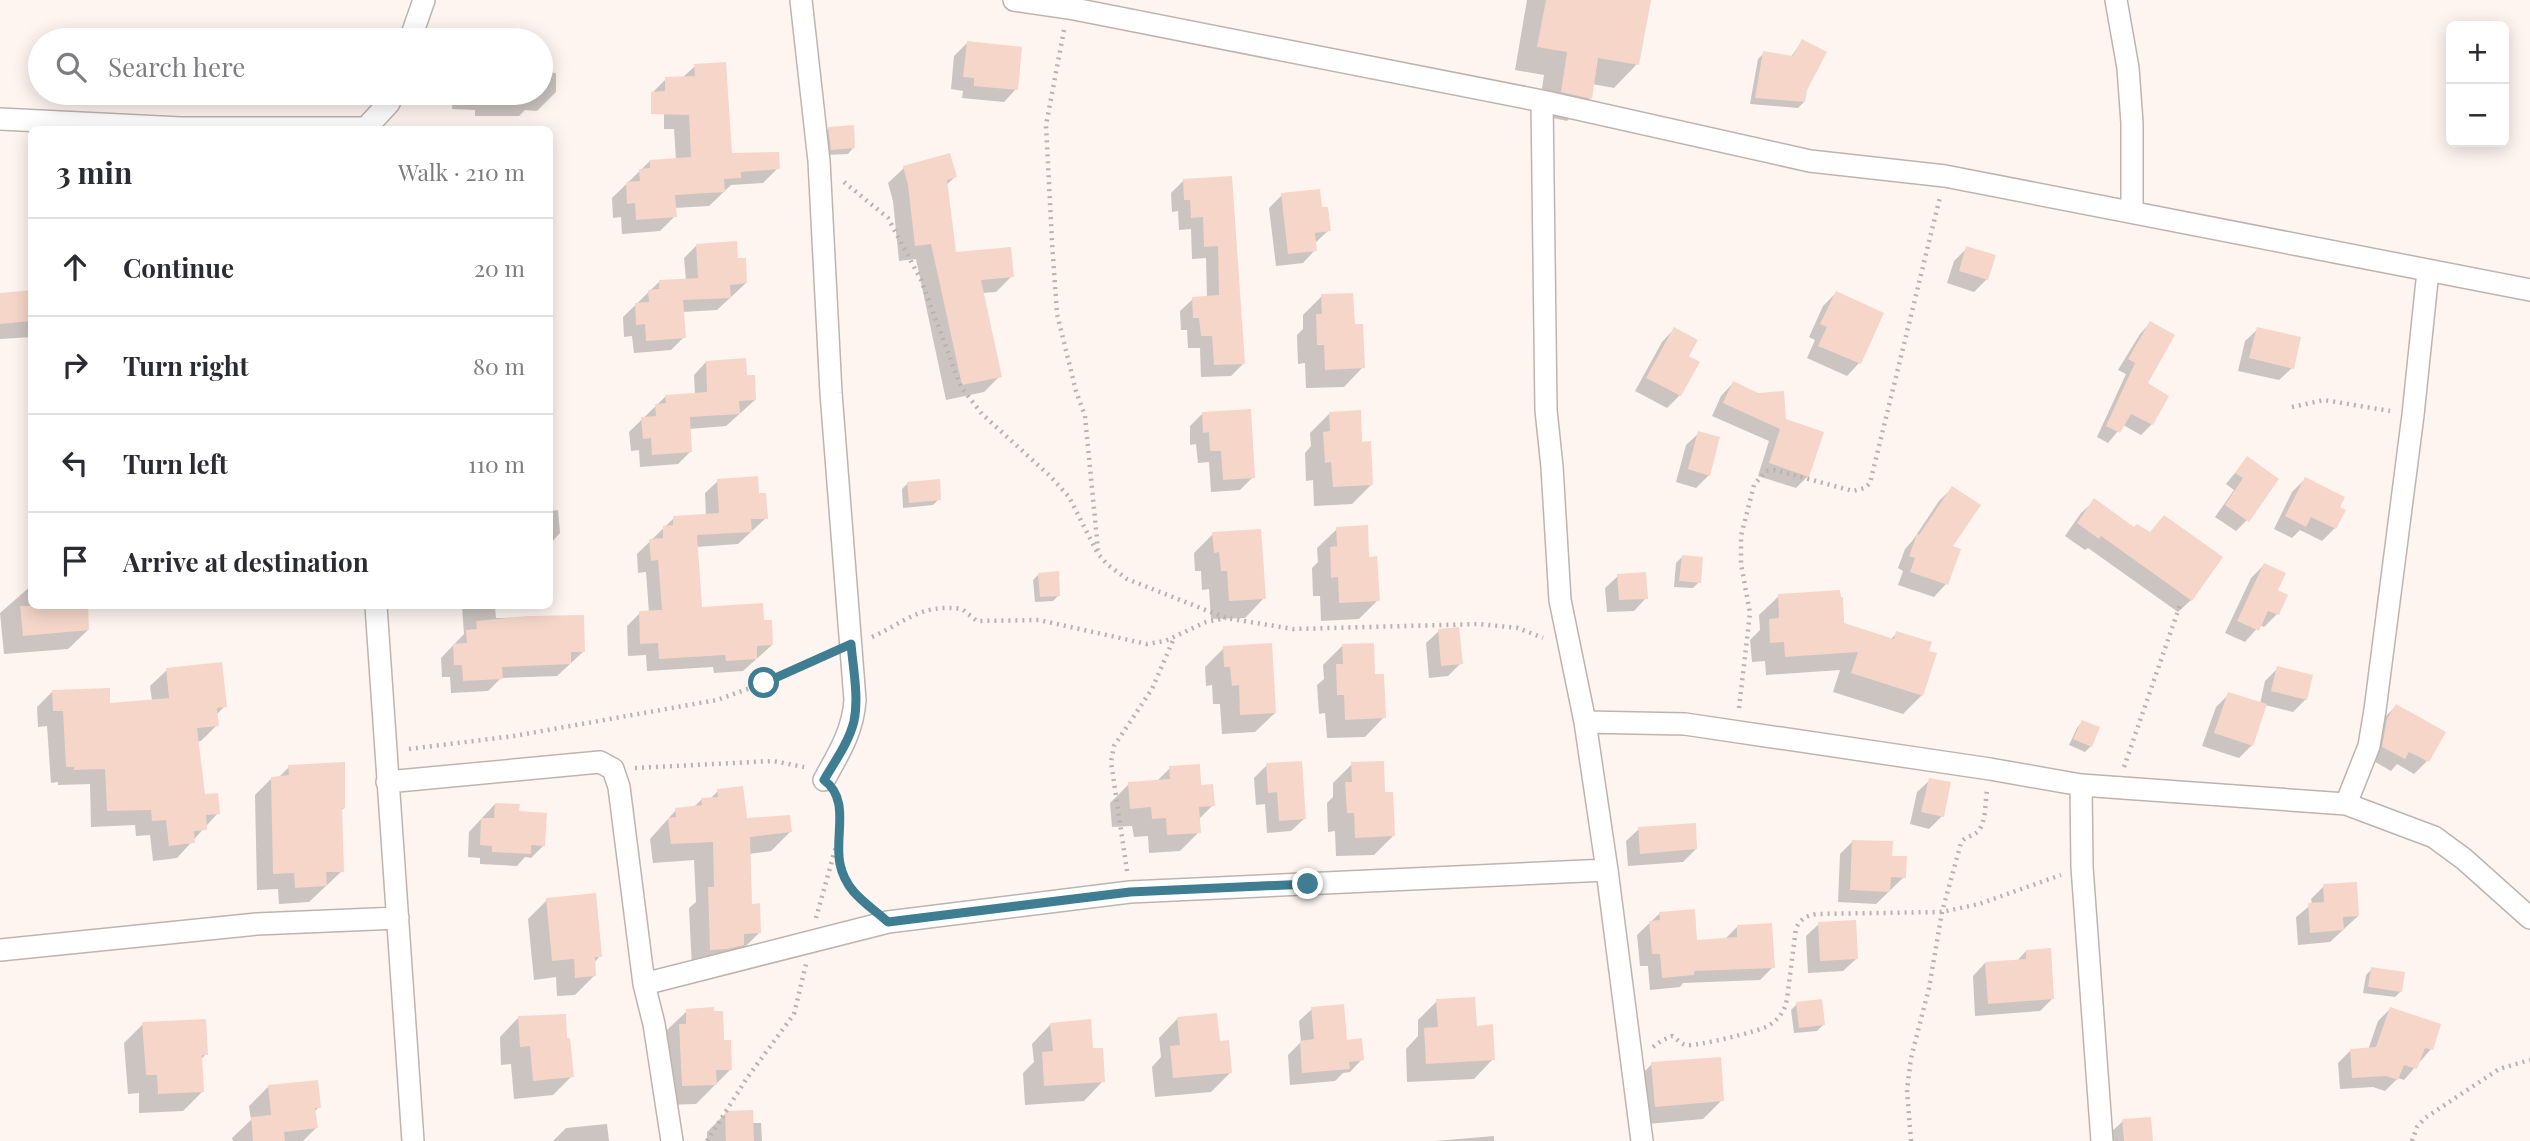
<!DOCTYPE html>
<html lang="en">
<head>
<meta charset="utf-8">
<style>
	:root { --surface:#fff; --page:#f7f7f7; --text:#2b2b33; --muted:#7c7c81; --line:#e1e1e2 }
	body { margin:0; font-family:"Playfair Display",serif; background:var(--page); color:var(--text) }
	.controls { position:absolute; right:21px; top:21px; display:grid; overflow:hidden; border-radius:10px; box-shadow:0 4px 18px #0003 }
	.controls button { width:63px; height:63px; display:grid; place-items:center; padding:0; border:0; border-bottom:2px solid var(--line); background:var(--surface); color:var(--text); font:35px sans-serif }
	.stop { position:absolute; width:21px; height:21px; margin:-16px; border:5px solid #3f7d93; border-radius:50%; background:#fff }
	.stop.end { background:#3f7d93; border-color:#fff; box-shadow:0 2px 7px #0008 }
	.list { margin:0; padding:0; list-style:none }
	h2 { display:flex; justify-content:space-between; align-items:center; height:91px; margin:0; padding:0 28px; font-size:30px }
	h2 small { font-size:23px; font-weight:400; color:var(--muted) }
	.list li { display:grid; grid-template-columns:46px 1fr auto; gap:21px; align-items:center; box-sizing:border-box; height:98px; padding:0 28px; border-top:2px solid var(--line) }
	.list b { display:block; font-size:26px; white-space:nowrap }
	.list em { font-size:23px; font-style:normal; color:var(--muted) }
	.icon { flex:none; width:38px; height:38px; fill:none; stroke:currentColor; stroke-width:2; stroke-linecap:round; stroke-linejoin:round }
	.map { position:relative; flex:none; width:2530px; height:1141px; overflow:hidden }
	.search { position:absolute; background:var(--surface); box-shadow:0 4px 18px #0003; left:28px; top:28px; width:525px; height:77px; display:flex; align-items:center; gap:18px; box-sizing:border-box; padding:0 24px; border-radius:38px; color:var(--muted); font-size:26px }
	.panel { position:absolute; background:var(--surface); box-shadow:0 4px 18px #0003; left:28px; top:126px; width:525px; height:483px; border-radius:10px }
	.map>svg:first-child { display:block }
	.shadow { fill:#0003 }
	.building { fill:#f5d6c9 }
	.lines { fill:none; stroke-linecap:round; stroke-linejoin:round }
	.street-casing { stroke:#beb4af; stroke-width:24 }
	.path { stroke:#bab2af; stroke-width:4.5; stroke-dasharray:2 5; stroke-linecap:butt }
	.street { stroke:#fff; stroke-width:21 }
	.route { stroke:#3f7d93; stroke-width:9 }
</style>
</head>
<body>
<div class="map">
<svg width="2530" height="1141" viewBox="0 0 2530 1141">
	<rect width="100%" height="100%" fill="#fef5f1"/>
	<!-- shadow -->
	<path class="shadow" d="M1527,0H1649L1637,64L1614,88L1592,84L1590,98L1567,121L1538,115L1544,75L1515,70Z
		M1802,41L1804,102L1798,108L1750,104L1758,59L1764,53L1791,57Z
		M967,43L1016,89L1004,102L962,98L963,91L951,89L954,56Z
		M541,57H548L547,72L556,73V92L537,111L525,110L519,116H475V110L452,109L453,93H541Z
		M695,66L730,154L778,168L763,183L731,185L709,206L674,208L675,216L660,231L622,234L621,217L613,218L612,198L650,161L676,160L674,129H664V111L651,94L666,79L682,78Z
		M829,128L853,148L848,154L826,155L823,134Z
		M904,168L955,177L946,185L954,254L1012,276L996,292L982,293L1000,376L984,392L946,400L916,259L899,261L893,201L888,183Z
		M1231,178L1244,363L1231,376L1201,377L1200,348H1188L1187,330H1181L1180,311L1193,299L1207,298L1206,258L1192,259L1191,229L1179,230L1178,211L1172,212L1171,193L1184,180Z
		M1282,195L1320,209L1329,230L1315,243V250L1303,263L1276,266L1269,208Z
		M697,245L737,260L746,283L717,310L682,312L684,337L671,350L634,353L632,336L624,337L623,317L659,282L686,280L684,258Z
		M1967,248L1987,279L1974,292L1947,283L1954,261Z
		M32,291V337L0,339V294Z
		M1836,293L1882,314L1859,363L1847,376L1807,358L1815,340L1809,337L1823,306Z
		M1322,296L1353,326L1363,367L1344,387L1306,388L1305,363L1298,364L1297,335L1303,329V315Z
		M2150,323L2146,384L2152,424L2141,435L2123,425L2108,443L2097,437L2126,374L2118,370L2140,334Z
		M1674,329L1686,357L1680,395L1667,408L1635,391L1662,342Z
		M2258,329L2292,368L2279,380L2238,371L2245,341Z
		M706,362L746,377L755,400L726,426L689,429L691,451L678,464L640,467L639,450L631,451L629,432L666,396L695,394L694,375Z
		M1733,383L1784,421L1808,476L1796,488L1758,476L1769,441L1712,416L1721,396Z
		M550,393L552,415L550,418Z
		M1330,413L1361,443L1371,485L1352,504L1314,506L1313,480L1306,481L1305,453L1311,446L1310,433Z
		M1202,414L1253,477L1240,490L1211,492L1209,462L1198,463L1196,444L1190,445V426Z
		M1699,433L1709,475L1696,488L1676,482L1686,445Z
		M2247,458V520L2236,531L2215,517L2234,490L2226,484Z
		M2305,479L2337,508L2335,528L2322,541L2300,530L2292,538L2274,529L2292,492Z
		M718,481L757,495L766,518L738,544L696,547L701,609L763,622L772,645L743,671L714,673L713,667L647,671L646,655L628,656L627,626L640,613H649L646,572L638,573L637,554L674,518L706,516L705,493Z
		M908,483L939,499L933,505L903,508L902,489Z
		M1952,488L1950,547L1946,584L1934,597L1898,585L1903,571L1898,568L1905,549L1913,540L1939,501Z
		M550,494L551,511L558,510L560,533L550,544Z
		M2094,501L2191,600L2178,612L2088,548L2085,550L2065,536L2081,513Z
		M1337,529L1368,559L1378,600L1359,619L1321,621L1320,596H1313L1312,568L1318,562L1317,548Z
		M1213,534L1264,598L1245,618L1211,619L1209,589L1202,590L1201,571H1195L1194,553Z
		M1682,557L1699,582L1693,588L1674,587L1676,563Z
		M2264,565L2275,591L2277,614L2264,627L2260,625L2245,642L2225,633L2251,578Z
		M1039,574L1059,595L1053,601L1035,602L1033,580Z
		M1618,576L1646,598L1634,611L1607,612L1605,588Z
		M32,585V606H86L88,630L68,649L4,654L0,613Z
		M1779,596L1843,625L1890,640L1897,633L1922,695L1903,714L1833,692L1840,670L1766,675L1765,661L1752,662L1750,640L1760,630L1759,615Z
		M462,606H495L496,618L582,617L584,651L557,676L501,678L488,691L451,693L450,677H442L441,658L464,634Z
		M1439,631L1461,663L1448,676L1429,678L1426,643Z
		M1342,646L1374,676L1384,717L1365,737L1327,738L1325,713L1319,714L1317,685L1324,679L1323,665Z
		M1224,648L1275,713L1255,732L1222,734L1220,704H1213L1212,685L1206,686L1205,667Z
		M2278,668L2306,699L2293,712L2265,705L2252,745L2239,758L2202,746L2216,707L2229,694L2260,704L2265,681Z
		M167,670L225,706L216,715L217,725L201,741L197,742L204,796L218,813L177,858L153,861L150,835L136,836L135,825L91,827L90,784L58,785V782L51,783L47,726L38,727L37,707L53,691L109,705L152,701L150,686Z
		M2396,706L2427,761L2414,774L2397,764L2391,771L2370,759L2383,719Z
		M2082,722L2091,746L2085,752L2069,745L2077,728Z
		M1352,764L1383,794L1394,835L1374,855L1336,856L1335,831L1328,832L1327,803L1333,797V783Z
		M1267,765L1304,819L1291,831L1267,833L1265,804L1256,805L1254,778Z
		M289,767L344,808L340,811L342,871L309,902L279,904L278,889L257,890L255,795L271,779L278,778Z
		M1170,768L1200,787L1213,805L1198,820L1199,832L1180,851L1149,853L1148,836L1134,837L1132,826L1112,827L1110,803L1129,784L1156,782Z
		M1930,780L1942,816L1929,829L1910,824L1917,792Z
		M718,791L745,820L790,832L771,851L749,854L751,906L759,933L740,952L692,968L689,908L696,902L694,860L653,863L650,839L676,810L694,807L702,799H710Z
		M495,804L517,813L544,845L531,858L525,857L517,866L480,864V858L468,857L469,832Z
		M1639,829L1696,849L1683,862L1628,866L1626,841Z
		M1853,841L1890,857L1904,877L1876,904L1838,902L1840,854Z
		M2324,886L2358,916L2330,942L2298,945L2296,917L2312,904L2311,899Z
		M547,900L600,956L594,963V976L575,995L557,996L556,977L534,980L528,919Z
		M1659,914L1696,942L1724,940L1737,927L1773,967L1760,980L1683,983L1680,987L1650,990L1648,966H1640L1637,935Z
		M1819,924L1856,959L1843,971L1808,973L1806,936Z
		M2026,951L2053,998L2040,1011L1975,1016L1973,976L1985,963L2017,961Z
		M2372,969L2401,991L2395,997L2363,993L2366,975Z
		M1437,1001L1475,1027L1493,1059L1474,1079L1407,1082L1406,1049L1418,1036V1020Z
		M1797,1004L1823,1025L1817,1031L1794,1033L1791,1010Z
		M1312,1009L1362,1059L1350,1072L1343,1073L1335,1081L1290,1085L1288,1055L1301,1042L1299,1021Z
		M2390,1009L2431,1049L2404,1080L2398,1078L2385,1091L2373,1087L2340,1089L2338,1063L2350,1051L2368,1050L2378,1021Z
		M687,1011L723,1042L731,1069L696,1104L664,1105L661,1045L667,1038V1030Z
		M519,1017L572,1076L553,1095L514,1099L511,1064L501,1065L500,1037Z
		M1178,1018L1218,1043L1230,1073L1211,1092L1155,1097L1152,1067L1161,1057L1159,1038Z
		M143,1024L206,1054L200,1060L202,1092L183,1111L139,1113V1093L128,1094L124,1043Z
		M1051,1024L1091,1050L1103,1081L1084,1101L1025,1105L1023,1073L1034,1062L1032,1044Z
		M1652,1064L1722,1100L1703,1119L1636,1125L1633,1083Z
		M269,1086L319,1107L314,1112L316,1128L303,1141H233L232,1138L251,1120L249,1106Z
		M726,1113L752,1123H761L762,1141H707V1132Z
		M2123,1121L2151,1141H2111L2110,1133Z
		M607,1124L609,1141H553L566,1128Z
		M1494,1136V1141H1435Z"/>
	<!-- building -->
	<path class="building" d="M1546,0H1651L1639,65L1598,58L1592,99L1561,92L1567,52L1537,47Z
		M1802,39L1827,52L1807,90L1805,102L1755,98L1763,51L1793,56Z
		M967,41L1022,47L1018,90L974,86V78L963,77Z
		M726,62L732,153L779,152L780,169L741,172V178L724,179L725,192L675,195L677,217L636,220L635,203L627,204L626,182L640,181L639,169L650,168V160L691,157L689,115L651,114V92L665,91V77L695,76L694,64Z
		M854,125L855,148L831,150L828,127Z
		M950,153L957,177L947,180L956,252L1011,247L1014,277L981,280L1002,377L962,385L931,244L915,246L908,185L903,166Z
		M1232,176L1245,364L1214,365L1212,336H1201L1199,318H1193L1192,297L1219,295L1218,246L1204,247L1203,217L1191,218L1190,200H1184L1183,179Z
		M1320,189L1322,207H1328L1331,231L1315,233L1317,251L1288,254L1281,193Z
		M737,241L738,258H746L747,283L730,285L731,298L683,300L686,338L646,341L645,324L636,325L635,303L649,302L648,290L659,289V280L698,278L696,244Z
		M1966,246L1996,255L1988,280L1959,271Z
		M32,290V321L0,324V293Z
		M1836,291L1884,313L1861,364L1818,346L1827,327L1820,324Z
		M1353,293L1355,324H1363L1365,368L1325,370L1324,345H1317L1316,314H1322L1321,294Z
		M2150,321L2175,335L2148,383L2169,396L2153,425L2131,414L2120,433L2106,426L2135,363L2128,359Z
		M1674,327L1698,340L1689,356L1700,362L1681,396L1646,378Z
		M2257,327L2301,337L2294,369L2249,358Z
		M746,358L747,375H755L756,400L739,401L740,414L690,417L692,452L652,455L651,438L643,439L641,417L656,416L655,404L666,403L665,395L707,392L706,361Z
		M1733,381L1758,393L1784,391L1786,419L1824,432L1809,477L1769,463L1780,429L1723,403Z
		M1251,409L1255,478L1223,480L1221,451H1210L1209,432L1203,433L1202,412Z
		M1361,410L1362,442L1371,441L1373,485L1333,487L1331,462L1325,463L1323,432L1330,431L1329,412Z
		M1698,431L1720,437L1710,476L1688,469Z
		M2247,456L2279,479L2249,522L2225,505L2243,478L2235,473Z
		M758,476L759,493H766L768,519H751L752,532L697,535L702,607L763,603L764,620H772L773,645L757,646V659L726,661L725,655L659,659L658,643L640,644L639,611L662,610L658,560L651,561L649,539L663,538V526L673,525V516L719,513L717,479Z
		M2305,477L2345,497L2340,507L2346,510L2336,529L2311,517L2306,527L2285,516Z
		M940,479L941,500L909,503L907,482Z
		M1952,486L1981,505L1953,546L1961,549L1948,585L1910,572L1915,558L1909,556L1917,534L1919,535Z
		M2094,498L2134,527L2137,524L2150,532L2164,515L2223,557L2192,601L2101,536L2099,539L2077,523Z
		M1368,525L1369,557L1377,556L1380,601L1339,603L1338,577L1331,578L1330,547L1337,546L1336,527Z
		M1261,529L1266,599L1229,601L1227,571H1221L1219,552L1214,553L1212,532Z
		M1682,555L1703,557L1701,583L1679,581Z
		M2264,563L2286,573L2278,590L2288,595L2279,615L2268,611L2259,631L2237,621Z
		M1059,571L1060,596L1040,597L1038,573Z
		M1646,572L1648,599L1619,600L1617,574Z
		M1840,590L1841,597H1843L1844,623L1894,639L1896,631L1932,642L1929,651L1937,653L1923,696L1851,673L1858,652L1785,657L1784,642L1770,643L1769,619L1779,618L1778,594Z
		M20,606H88L89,630L23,636Z
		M584,615L585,652H571V664L502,667L503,679L463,681L462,665H454L453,644L467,643L466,630L477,629L476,621L527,616Z
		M1459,627L1463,664L1441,666L1438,629Z
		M1272,643L1276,713L1240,715L1239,685L1232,686L1230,667H1224L1223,646Z
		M1374,643L1375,674H1384L1386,718L1345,720L1344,695H1337L1336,664H1343L1342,644Z
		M222,662L227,707L217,708L219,726L197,728L205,794L218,793L220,814L206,815L207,830L194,831L195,843L169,846L166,820L152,821L151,810L107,811L105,769L74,770V767H66L63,711H53L52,690L110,688V703L169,698L166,668Z
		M2277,666L2313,675L2307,700L2271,691Z
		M2228,692L2267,704L2253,746L2214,733Z
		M2396,704L2446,732L2429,762L2409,752L2405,759L2382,747L2387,719Z
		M2082,720L2100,727L2092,747L2073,739Z
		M1302,761L1306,819L1279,821L1277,792L1268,793L1266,763Z
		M1384,761L1385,792H1393L1395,836L1355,838L1354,813H1347L1345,782H1352L1351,762Z
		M345,762V808H342L344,872H326L327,886L295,888L294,873L273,874L271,777L289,775L288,765Z
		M1200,764L1201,785L1213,784L1215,806L1199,807L1201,833L1167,835L1166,818L1152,819L1151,807L1130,809L1128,782L1170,779L1169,766Z
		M1929,778L1951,782L1944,817L1921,812Z
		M743,786L747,818L790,815L792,832L750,837L752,904L760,903L761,933L744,934V945L727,949L710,950L708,887H714L713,842L671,844L668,818L676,817L675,808L702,805L701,798L718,797L717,789Z
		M495,803L520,804L519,811L547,813L545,846L531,845V854L492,852V846L480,845L481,818H494Z
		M1696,823L1697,849L1640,854L1638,827Z
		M1852,840L1893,841L1892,856H1907L1906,878L1891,877L1890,892L1850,890Z
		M2357,882L2359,916L2343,917L2344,930L2310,933L2308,903L2324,902L2323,884Z
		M596,893L602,957H595L596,976L575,978L574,959L552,961L546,898Z
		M1695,909L1697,940L1737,937V925L1772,923L1775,968L1694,971V975L1662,978L1660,954H1652L1649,921L1660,920L1659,912Z
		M1856,920L1858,959L1820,961L1818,922Z
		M2051,948L2054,999L1988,1004L1985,962L2026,959V950Z
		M2371,967L2405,972L2402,992L2368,987Z
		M1475,997L1477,1026L1493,1024L1495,1060L1426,1064L1424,1028L1438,1027L1436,999Z
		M1822,999L1825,1025L1799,1028L1796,1002Z
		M1344,1004L1347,1040L1362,1038L1364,1060L1349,1062L1350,1069L1302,1073L1300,1041L1314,1039L1311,1007Z
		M714,1007V1011H723L724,1040H731L732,1070H716L717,1085L682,1086L679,1024H686V1009Z
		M2390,1007L2441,1024L2433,1050L2425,1048L2417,1069L2404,1065L2398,1080L2386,1076L2352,1078L2350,1049L2376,1047Z
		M1217,1013L1220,1041L1229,1040L1232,1073L1173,1078L1170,1046L1180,1045L1177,1017Z
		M566,1014L567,1038H570L574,1077L533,1081L530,1046L520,1047L518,1016Z
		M206,1019L208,1055H202L204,1092L158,1094L157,1075H146L142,1022Z
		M1091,1019L1093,1048H1103L1105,1082L1044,1086L1042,1052L1053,1051L1050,1023Z
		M1721,1057L1724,1101L1655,1107L1651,1062Z
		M318,1080L321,1108H315L318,1128L284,1132L285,1141H253L251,1117L271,1115L268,1085Z
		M753,1110L754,1141H726L725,1111Z
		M2151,1117L2153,1141H2124L2122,1119Z"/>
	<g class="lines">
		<defs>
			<path id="street" d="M801,0L819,161L831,393L855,700C853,731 839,753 824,780
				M1014,0L1069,8L1542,101L1810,161L1945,176L2530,290
				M2116,0L2128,68L2132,123V211
				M410,40L424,0
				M1542,101L1546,410L1552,467L1560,600L1585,722L1607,870L1642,1141
				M0,119L181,128H364
				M364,130L389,103L393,93
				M376,606L413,1141
				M1585,722L1685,724L1990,769L2081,785L2346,804L2434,837L2464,859L2530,918
				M387,782L600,762L613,769L619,787L644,984L654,1024L672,1141
				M2081,785L2082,867L2102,1141
				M2346,804L2369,746L2375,710L2413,415L2428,271
				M0,950L257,924L398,918
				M644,984L888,922L1130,892L1607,870"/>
		</defs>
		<!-- street casing -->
		<use href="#street" class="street-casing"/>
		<!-- path -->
		<path class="path" d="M1064,30L1046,125L1052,242L1057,314L1076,391L1085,416L1098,550
			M844,182L888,218L921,280L961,387L982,414L1050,476L1069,497L1098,554L1108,565L1127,579L1226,618L1293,629L1479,624L1518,628L1543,638
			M2292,407L2324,400L2390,411
			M872,637C905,622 922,603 962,609L977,621L1039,620L1147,644L1165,641L1206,622L1226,618
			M1739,708L1750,613L1741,564V536L1754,485L1766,471L1775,470L1853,491L1865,488L1870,483L1940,197
			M409,749L514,736L717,700L764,683L829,654
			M2124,767L2180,605
			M635,768L773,761L804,767
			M837,798L840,803C840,846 834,869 864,904
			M1127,871L1111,762L1114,746L1152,689L1174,638
			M816,918L838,839
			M1653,1047L1661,1041L1672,1036C1677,1039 1681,1044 1686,1045C1695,1047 1760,1031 1768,1026C1779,1019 1785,1011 1787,999L1796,928C1801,919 1806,916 1816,914L1942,912L1979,904L2061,875
			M707,1141L747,1078L794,1014L806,964
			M1911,1141L1907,1090L1911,1058L1929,988L1942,912L1961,843C1966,835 1974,837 1979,830C1986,821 1985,802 1987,791
			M2412,1141L2417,1127L2425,1118L2499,1069L2530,1060"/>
		<!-- street -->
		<use href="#street" class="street"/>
	</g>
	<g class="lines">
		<!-- route -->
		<path class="route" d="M764,683L851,644C853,668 859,697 854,721C849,742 835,761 824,780C851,800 834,836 840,864C846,893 868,904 888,922L1130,892L1308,884"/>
	</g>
</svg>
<div class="controls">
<button>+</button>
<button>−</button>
</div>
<div class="stop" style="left:764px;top:683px"></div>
<div class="stop end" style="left:1308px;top:884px"></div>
<div class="search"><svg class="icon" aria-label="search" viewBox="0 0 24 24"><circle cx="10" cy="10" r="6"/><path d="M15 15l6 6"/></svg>Search here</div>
<section class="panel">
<h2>3 min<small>Walk · 210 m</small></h2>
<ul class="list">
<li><svg class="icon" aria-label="ahead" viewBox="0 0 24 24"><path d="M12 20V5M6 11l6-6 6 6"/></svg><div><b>Continue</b></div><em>20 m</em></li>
<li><svg class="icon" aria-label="right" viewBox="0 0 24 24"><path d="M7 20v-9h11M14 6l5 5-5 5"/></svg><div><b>Turn right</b></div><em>80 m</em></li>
<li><svg class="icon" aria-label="left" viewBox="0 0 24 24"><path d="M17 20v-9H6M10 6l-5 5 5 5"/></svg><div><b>Turn left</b></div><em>110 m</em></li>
<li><svg class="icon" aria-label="arrive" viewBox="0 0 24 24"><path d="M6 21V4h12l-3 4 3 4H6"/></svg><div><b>Arrive at destination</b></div></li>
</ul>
</section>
</div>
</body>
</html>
